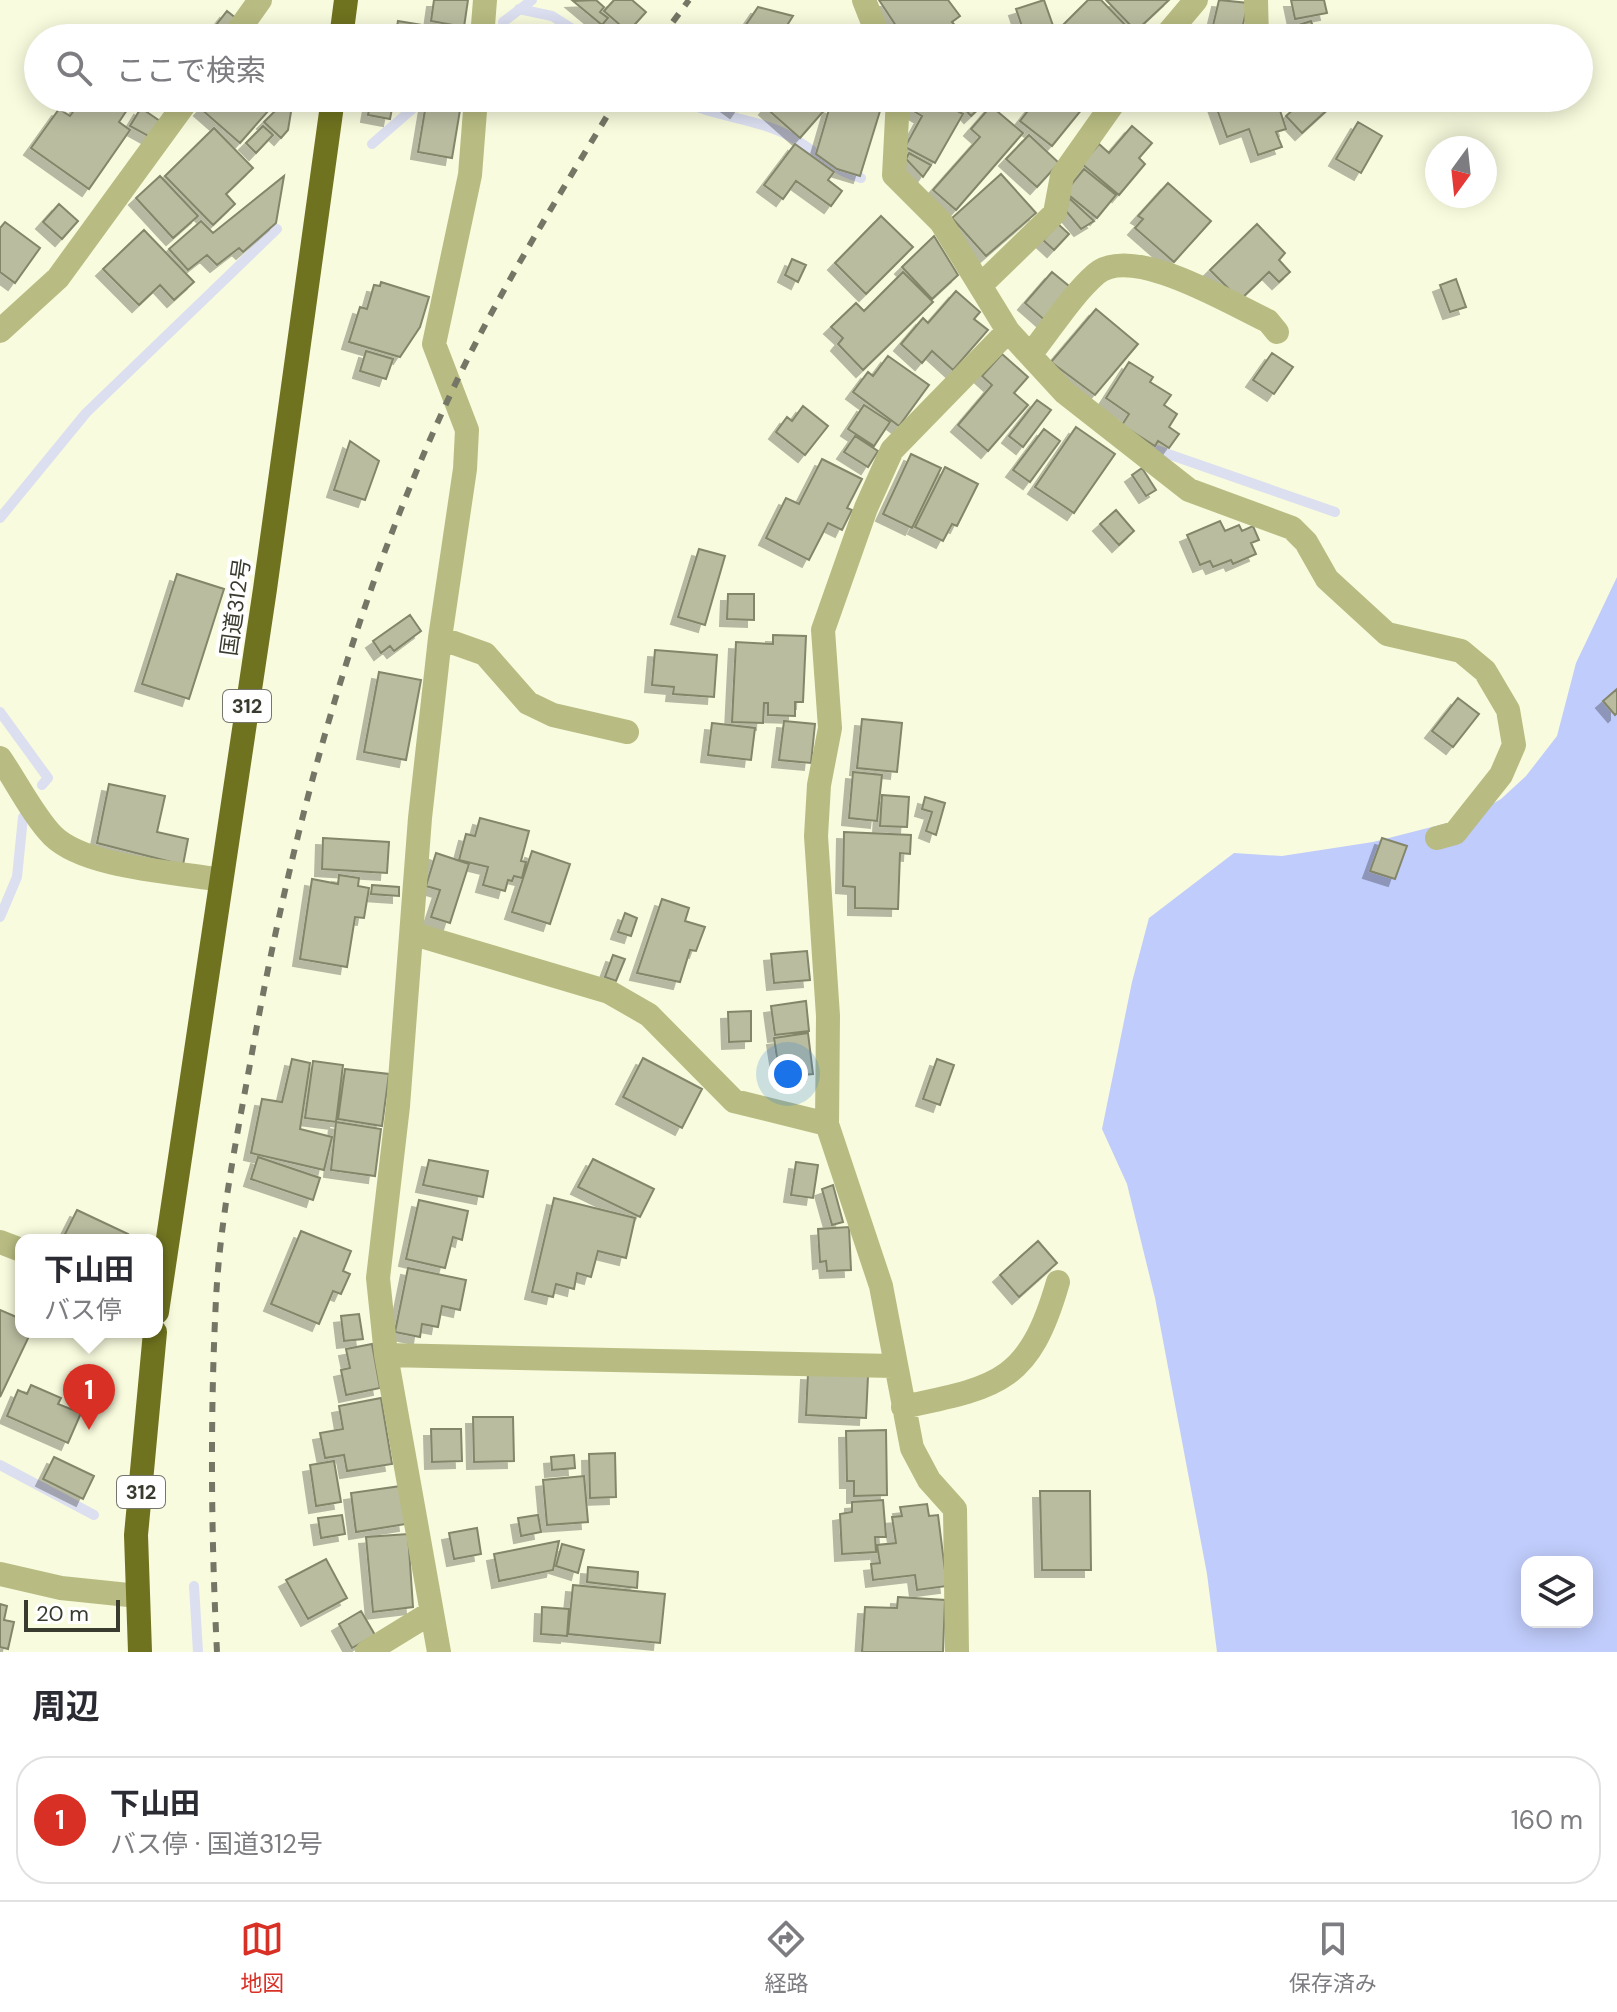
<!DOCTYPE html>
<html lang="ja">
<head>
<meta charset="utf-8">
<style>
	:root { --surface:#fff; --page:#f7f7f7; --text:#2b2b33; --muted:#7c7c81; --line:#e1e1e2; --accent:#d93025 }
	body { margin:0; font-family:"DM Sans","Noto Sans JP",sans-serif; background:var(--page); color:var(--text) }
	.controls { position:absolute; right:24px; bottom:24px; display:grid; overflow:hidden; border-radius:16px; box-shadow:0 4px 20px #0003 }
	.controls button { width:72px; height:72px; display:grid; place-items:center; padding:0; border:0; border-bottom:2px solid var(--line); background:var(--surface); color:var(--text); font:40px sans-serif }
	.compass { position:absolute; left:1425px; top:136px; width:72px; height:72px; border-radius:50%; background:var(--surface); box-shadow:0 4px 20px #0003; rotate:195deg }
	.scale { position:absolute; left:24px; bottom:20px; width:96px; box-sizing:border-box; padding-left:8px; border:4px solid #3a3b2f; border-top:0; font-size:22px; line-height:28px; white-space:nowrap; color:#3a3b2f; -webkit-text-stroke:6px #fff; paint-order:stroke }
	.you { position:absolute; left:788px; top:1074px; width:28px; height:28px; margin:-20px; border:6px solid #fff; border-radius:50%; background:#1a73e8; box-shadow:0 0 0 12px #1a73e833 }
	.badge { display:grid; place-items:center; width:52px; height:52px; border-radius:50%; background:var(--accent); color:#fff; font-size:26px; font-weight:700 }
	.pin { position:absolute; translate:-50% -66px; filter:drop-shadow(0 2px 4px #0008) }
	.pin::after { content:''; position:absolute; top:42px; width:28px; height:24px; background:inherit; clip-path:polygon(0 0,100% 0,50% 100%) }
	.popup { position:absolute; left:15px; top:1234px; width:148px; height:104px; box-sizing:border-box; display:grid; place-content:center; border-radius:16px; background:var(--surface); filter:drop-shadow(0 2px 6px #0005); font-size:26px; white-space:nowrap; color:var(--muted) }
	.popup b { font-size:30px; color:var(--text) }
	.popup::after { content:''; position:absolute; left:50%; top:100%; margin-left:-16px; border:16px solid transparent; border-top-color:var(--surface) }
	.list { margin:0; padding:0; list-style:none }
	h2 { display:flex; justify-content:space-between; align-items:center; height:104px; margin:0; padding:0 32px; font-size:34px }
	h2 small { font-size:26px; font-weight:400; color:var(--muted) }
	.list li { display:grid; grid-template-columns:52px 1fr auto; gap:24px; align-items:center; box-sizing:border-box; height:128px; margin:0 16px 16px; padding:0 16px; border:2px solid var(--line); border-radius:32px }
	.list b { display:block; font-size:30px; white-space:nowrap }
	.list p { margin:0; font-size:26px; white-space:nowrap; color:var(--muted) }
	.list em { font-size:26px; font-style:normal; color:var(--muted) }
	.icon { flex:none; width:44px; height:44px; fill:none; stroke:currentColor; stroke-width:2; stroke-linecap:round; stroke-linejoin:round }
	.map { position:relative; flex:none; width:1617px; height:1652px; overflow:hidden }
	.search { position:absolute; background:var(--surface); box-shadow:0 4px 20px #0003; left:24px; right:24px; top:24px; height:88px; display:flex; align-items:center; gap:20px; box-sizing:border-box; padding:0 28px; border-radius:44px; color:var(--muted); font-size:30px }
	.sheet { height:248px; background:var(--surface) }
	nav { display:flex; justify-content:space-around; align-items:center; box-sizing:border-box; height:112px; border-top:2px solid var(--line); background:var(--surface); font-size:22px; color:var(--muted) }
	nav a { display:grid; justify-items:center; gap:4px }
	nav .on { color:var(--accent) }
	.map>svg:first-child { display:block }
	.green { fill:#c0ccfb; fill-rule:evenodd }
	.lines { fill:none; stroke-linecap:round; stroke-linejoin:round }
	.stream { stroke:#dbdff0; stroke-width:10 }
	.building { fill:#b9bc9f; stroke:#84866b; stroke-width:2; filter:url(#shadow) }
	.minor { stroke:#b8bc82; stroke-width:24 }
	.highway { stroke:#6f731f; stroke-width:24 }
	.rail { stroke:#757665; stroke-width:6; stroke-dasharray:10 10; stroke-linecap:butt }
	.labels { text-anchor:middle; stroke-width:8; stroke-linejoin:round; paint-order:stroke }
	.shield { fill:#fff; stroke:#75766d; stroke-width:2 }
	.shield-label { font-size:20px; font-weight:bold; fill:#3a3b2f }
	.street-label { font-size:22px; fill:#3a3b2f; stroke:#fff }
</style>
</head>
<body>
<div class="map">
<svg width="1617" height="1652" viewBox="0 0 1617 1652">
	<defs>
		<filter id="shadow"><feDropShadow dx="-7" dy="7" stdDeviation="0" flood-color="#0004"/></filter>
	</defs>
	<rect width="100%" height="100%" fill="#f8fbdd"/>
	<!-- green -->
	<path class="green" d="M1617,577V1652H1217L1207,1574L1155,1298L1127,1184L1102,1129L1132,982L1149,918L1234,853L1282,856L1373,842L1467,818L1501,799L1526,776L1557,736L1576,663ZM1527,1562H1587V1622H1527Z"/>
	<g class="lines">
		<!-- stream -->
		<path class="stream" d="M519,9L552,16L587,38
			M503,22L532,0
			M677,98C713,118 757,117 793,138C821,154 827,168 861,178
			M372,144L425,98
			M1145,446L1335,512
			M0,518L86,413L277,229
			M0,712L48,778L42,785
			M0,917L17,877L23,817
			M0,1465L94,1515
			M194,1586L198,1652"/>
	</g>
	<!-- building -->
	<path class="building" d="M434,0H468L464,27L431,21Z
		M596,0L604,7L600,12L608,18L602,25L573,1Z
		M614,0H632L646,12L628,32L604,11Z
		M879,0H948L960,16L952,22L957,28L942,38H904Z
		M1044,0L1057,37L1026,38L1016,9Z
		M1088,0H1101L1135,35L1132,38H1070L1060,28Z
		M1106,0H1169L1136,31Z
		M1219,0L1248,3L1240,38H1210Z
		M1291,0H1324L1327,13L1295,19Z
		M758,7L793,16L779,38H737Z
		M227,11L237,19L223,38H206Z
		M398,21L441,28L440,38H395Z
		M1311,21L1317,38H1264V36Z
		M836,27L849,38H826Z
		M83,98H116L129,107L119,122L130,130L89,189L31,148L59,109L70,116Z
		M211,98H273L277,101L240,143L201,109Z
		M371,98H394L390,119L368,115Z
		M427,98L461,104L452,158L418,152Z
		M719,98H746L737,111Z
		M774,98H835L800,138L766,108Z
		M849,98H884L860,176L837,169L816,154L830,106L845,110Z
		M916,98H934L963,114L935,163L905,147L922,116L910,109Z
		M955,98H990L971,116Z
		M1038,98H1091L1052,146L1020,121Z
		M1213,98H1276L1286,129L1276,132L1282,147L1258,155L1249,129L1227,137Z
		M1306,98L1338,100L1302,133L1286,116Z
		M282,104L291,112L288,130L281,138L264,122Z
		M991,106L1023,133L956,210L933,190L980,137L971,129Z
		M141,108L160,121L150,137L130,126Z
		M1358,122L1382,136L1361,173L1336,159Z
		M263,126L273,135L256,153L246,143Z
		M1132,126L1152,143L1139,158L1145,164L1119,195L1082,164L1099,144L1109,153Z
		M214,128L253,168L226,194L235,204L213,225L165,176Z
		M1029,135L1059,163L1037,187L1006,159Z
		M795,144L834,172L828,180L842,191L831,206L796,181L783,199L764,185Z
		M909,153L931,165L923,177L906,159Z
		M1084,169L1116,195L1097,218L1065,192Z
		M1001,174L1036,213L986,256L952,218Z
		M160,176L198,216L173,238L136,198Z
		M284,176L276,223L243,252L239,248L217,265L207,255L188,270L169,249L201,221L213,233Z
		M1168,183L1211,221L1174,262L1135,228L1143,219L1138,216Z
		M1069,198L1094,221L1081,229L1066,211Z
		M59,204L78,221L62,239L43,222Z
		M881,216L913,247L866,294L835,263Z
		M5,222L40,248L15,283L0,272V228Z
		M1058,224L1069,234L1054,250L1043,240Z
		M1257,224L1285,253L1279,260L1290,272L1279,282L1269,272L1240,300L1210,270Z
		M144,230L194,282L174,300L160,285L139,305L103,269Z
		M934,236L958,275L932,299L902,267Z
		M792,259L806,265L798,282L785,275Z
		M903,272L933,302L863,370L838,344L843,338L831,327L856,303L864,311Z
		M1052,272L1075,291L1048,323L1025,303Z
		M1456,279L1466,307L1450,312L1440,285Z
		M381,282L429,297L420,327L400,357L349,342L360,307L367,309L374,285L380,286Z
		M956,291L980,312L974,319L988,330L953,370L932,351L922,363L901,344L923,318L928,323Z
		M1096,309L1138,344L1095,395L1051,362Z
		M366,351L393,359L386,379L360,371Z
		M1272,353L1293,367L1274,394L1253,380Z
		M1002,354L1028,377L1014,393L1028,405L988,451L958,425L992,385L982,376Z
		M888,356L929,385L899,426L853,392L868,372L873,376Z
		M1129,362L1153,377L1150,382L1171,395L1164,405L1177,414L1169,427L1179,434L1169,448L1158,441L1155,446L1122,425L1129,414L1106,398Z
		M1037,400L1051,410L1023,447L1009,436Z
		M864,405L890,422L874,446L848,429Z
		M803,406L828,426L805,455L776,432L787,417L792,421Z
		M1076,427L1115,454L1074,513L1035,487Z
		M1044,429L1060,441L1030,482L1013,470Z
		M855,436L878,451L868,467L844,452Z
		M350,441L379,461L365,500L334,490Z
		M911,454L941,468L912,528L883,514Z
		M822,459L862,479L847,508L852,510L842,530L828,523L809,560L766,538L786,498L799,504Z
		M945,467L978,484L957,526L952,524L943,541L915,527Z
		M1142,468L1156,490L1146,496L1132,475Z
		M1116,510L1134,531L1119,545L1100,524Z
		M1220,521L1225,531L1239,525L1242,531L1253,526L1259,540L1251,543L1256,554L1233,564L1231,560L1213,567L1210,561L1200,565L1187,535Z
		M699,549L725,556L705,625L678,617Z
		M177,574L224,589L189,699L142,684Z
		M728,594H754V620L727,619Z
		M410,615L421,631L394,651L390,646L381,653L373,641Z
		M773,635L806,636L803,702H795V716L768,715V703H764L763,723L732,722L736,642L773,644Z
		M655,650L717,655L714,697L673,694L674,687L652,685Z
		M379,672L421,680L406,760L364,752Z
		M1617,689V713L1615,715L1603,701Z
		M1458,698L1479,714L1453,747L1432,731Z
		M862,719L902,723L897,772L857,768Z
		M784,721L815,724L811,763L779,760Z
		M712,723L755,728L751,760L708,755Z
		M853,772L882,775L877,821L849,818Z
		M109,784L165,796L157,832L188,839L183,865L97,843Z
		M882,795L909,797L907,827L880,826Z
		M925,797L945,803L936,835L926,831L932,812L922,809Z
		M480,818L529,831L521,861L526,862L522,878L514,876L512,881L508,880L505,891L483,885L488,867L459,860L466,834L475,836Z
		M844,832L911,835L910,854L900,853L898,909L855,908V887L843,886Z
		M323,838L389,842L387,873L322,869Z
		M1382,838L1407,846L1395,879L1370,871Z
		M532,851L570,864L550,924L512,912Z
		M436,853L469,864L450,923L431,917L440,890L426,886Z
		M339,875L359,878L358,886L369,888L364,918L355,917L347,967L300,959L312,879L338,884Z
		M372,885L399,887V896L371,894Z
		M662,899L689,908L685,921L705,927L696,951L690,950L680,982L637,973Z
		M625,913L637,918L631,936L618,932Z
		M807,951L810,980L774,983L771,954Z
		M613,955L625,959L616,981L605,977Z
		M806,1001L809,1031L775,1035L771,1006Z
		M751,1011V1041L729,1042L728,1012Z
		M808,1033L813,1074L780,1077L774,1038Z
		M643,1058L702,1089L682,1128L623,1097Z
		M292,1059L310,1063L300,1129L332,1137L324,1170L251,1153L262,1099L282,1102Z
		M937,1059L954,1065L940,1105L923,1099Z
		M313,1061L343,1065L336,1122L305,1118Z
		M345,1069L389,1074L382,1126L338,1119Z
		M336,1122L381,1129L375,1176L331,1170Z
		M258,1157L320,1178L313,1200L251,1179Z
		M593,1159L654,1189L640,1217L578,1187Z
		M429,1160L488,1171L483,1197L423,1185Z
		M796,1162L818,1165L813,1198L791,1195Z
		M833,1185L843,1222L832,1225L822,1189Z
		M554,1198L635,1218L626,1258L598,1251L591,1277L577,1273L574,1289L556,1284L553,1297L532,1292Z
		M419,1200L468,1211L462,1240L453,1237L445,1268L406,1259Z
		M77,1210L128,1234L125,1240H62Z
		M849,1227L851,1270L827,1271L826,1261L820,1262L818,1229Z
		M301,1231L351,1251L343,1271L350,1274L341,1294L333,1291L319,1324L271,1304Z
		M1038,1241L1057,1263L1019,1297L1000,1275Z
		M408,1268L466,1280L460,1310L442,1306L438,1327L422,1324L420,1337L395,1332Z
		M0,1310L21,1319V1332H31L0,1397Z
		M359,1314L363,1339L344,1341L341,1316Z
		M372,1344L380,1388L346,1395L341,1370L350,1368L346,1349Z
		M808,1373L868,1376L866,1418L806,1415Z
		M31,1385L61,1398L58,1404L81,1413L68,1443L7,1416L18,1390L27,1394Z
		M381,1398L392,1464L347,1471L344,1455L325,1458L320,1433L343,1429L339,1406Z
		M473,1417H513L514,1461L474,1462Z
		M431,1429H461L462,1461L432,1462Z
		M886,1430L887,1495L854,1496V1481H847L846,1431Z
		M615,1453L616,1497L590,1498L589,1454Z
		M574,1455L575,1468L552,1470L551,1457Z
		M54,1457L94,1476L83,1499L43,1479Z
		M334,1461L341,1502L316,1506L310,1465Z
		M584,1476L588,1522L547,1525L543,1480Z
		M401,1486L406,1524L356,1532L351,1493Z
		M1040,1491H1090L1091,1570H1042Z
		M883,1500L886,1537H875L876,1552L842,1554L840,1514L852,1512V1502Z
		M927,1504L929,1516L938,1515L947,1586L917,1590L915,1575L873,1580L871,1564L880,1563L877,1545L896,1543L892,1517L902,1516L900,1507Z
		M342,1515L345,1534L321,1538L318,1518Z
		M538,1515L541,1532L521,1536L518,1518Z
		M477,1528L481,1554L454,1559L449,1533Z
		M408,1534L413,1607L373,1612L366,1537Z
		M559,1541L553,1570L499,1581L494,1554Z
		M562,1544L584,1550L578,1573L556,1566Z
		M326,1559L347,1598L308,1619L286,1580Z
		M588,1567L638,1572L637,1588L587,1582Z
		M573,1585L665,1594L660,1643L568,1634Z
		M898,1597L945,1600L943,1652H862L865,1607L897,1608Z
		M0,1604L7,1606L4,1620L14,1622L8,1649L0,1647Z
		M542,1607L569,1609L567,1636L541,1634Z
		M361,1611L375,1635L352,1648L339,1624Z"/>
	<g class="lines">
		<!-- minor -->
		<path class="minor" d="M864,0L879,38
			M1256,0L1257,38
			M233,38L260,0
			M482,38L485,0
			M1164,38L1196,0
			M898,98L894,175L941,222L1008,331L1064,392L1189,490L1292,528L1306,542L1327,579L1387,634L1461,651L1485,671L1508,710L1514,745L1501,775L1455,833L1437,838
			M981,285L1055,213L1062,176L1117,98
			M0,331L58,278L189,98
			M1030,355C1051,329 1071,296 1096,274C1132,243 1231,304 1268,321L1277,332
			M440,638L485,654L528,703L553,715L627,732
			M0,758C16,781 34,817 53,836C86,868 176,872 221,880
			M414,934L609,992L649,1015L734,1101L827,1124
			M0,1242L21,1250
			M386,1355L894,1366
			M903,1407C998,1387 1029,1383 1058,1282
			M0,1574L61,1588L138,1596
			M367,1652L429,1614
			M439,1652L386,1355L378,1278L398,1106L420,818L440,638L465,469L467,430L434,344L470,175L476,98
			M957,1652L955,1509L929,1480L912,1448L881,1286L827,1124L828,1016L816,836L819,785L830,728L823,630L866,508L892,450L1008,331"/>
		<!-- highway -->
		<path class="highway" d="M341,38L346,0
			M157,1312L265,589L333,98
			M140,1652L136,1535L155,1332"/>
		<!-- rail -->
		<path class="rail" d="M661,38L689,0
			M217,1652C211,1535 210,1416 216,1299C220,1221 236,1141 250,1064C291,833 352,604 452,391C500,289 560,194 618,98"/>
	</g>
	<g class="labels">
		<!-- shield labels -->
		<g class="shield">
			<rect x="223" y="690" width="48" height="32" rx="6"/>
			<rect x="117" y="1476" width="48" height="32" rx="6"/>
		</g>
		<g class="shield-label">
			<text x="247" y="713">312</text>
			<text x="141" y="1499">312</text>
		</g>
		<!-- street labels -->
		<g class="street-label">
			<text transform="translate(235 607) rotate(-82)" y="8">国道312号</text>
		</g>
	</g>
</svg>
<div class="controls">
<button><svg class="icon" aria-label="layers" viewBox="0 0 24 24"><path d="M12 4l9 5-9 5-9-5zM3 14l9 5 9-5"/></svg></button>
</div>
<svg class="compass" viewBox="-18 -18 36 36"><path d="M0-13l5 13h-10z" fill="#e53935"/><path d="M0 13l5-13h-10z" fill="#7c7c81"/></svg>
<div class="scale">20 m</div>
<div class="you"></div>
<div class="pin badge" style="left:89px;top:1430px">1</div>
<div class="popup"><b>下山田</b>バス停</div>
<div class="search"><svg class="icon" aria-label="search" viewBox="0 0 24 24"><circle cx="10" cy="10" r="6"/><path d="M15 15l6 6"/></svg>ここで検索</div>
</div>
<section class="sheet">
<h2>周辺<small></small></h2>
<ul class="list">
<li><span class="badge">1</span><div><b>下山田</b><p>バス停 · 国道312号</p></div><em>160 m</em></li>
</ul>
</section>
<nav>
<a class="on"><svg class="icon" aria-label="map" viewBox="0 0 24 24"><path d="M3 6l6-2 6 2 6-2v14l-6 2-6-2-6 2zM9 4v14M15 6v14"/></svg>地図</a>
<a><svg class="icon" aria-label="directions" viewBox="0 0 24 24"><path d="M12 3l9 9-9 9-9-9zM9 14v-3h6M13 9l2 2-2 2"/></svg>経路</a>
<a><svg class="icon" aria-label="saved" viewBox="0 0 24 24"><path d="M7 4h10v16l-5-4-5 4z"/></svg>保存済み</a>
</nav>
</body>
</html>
